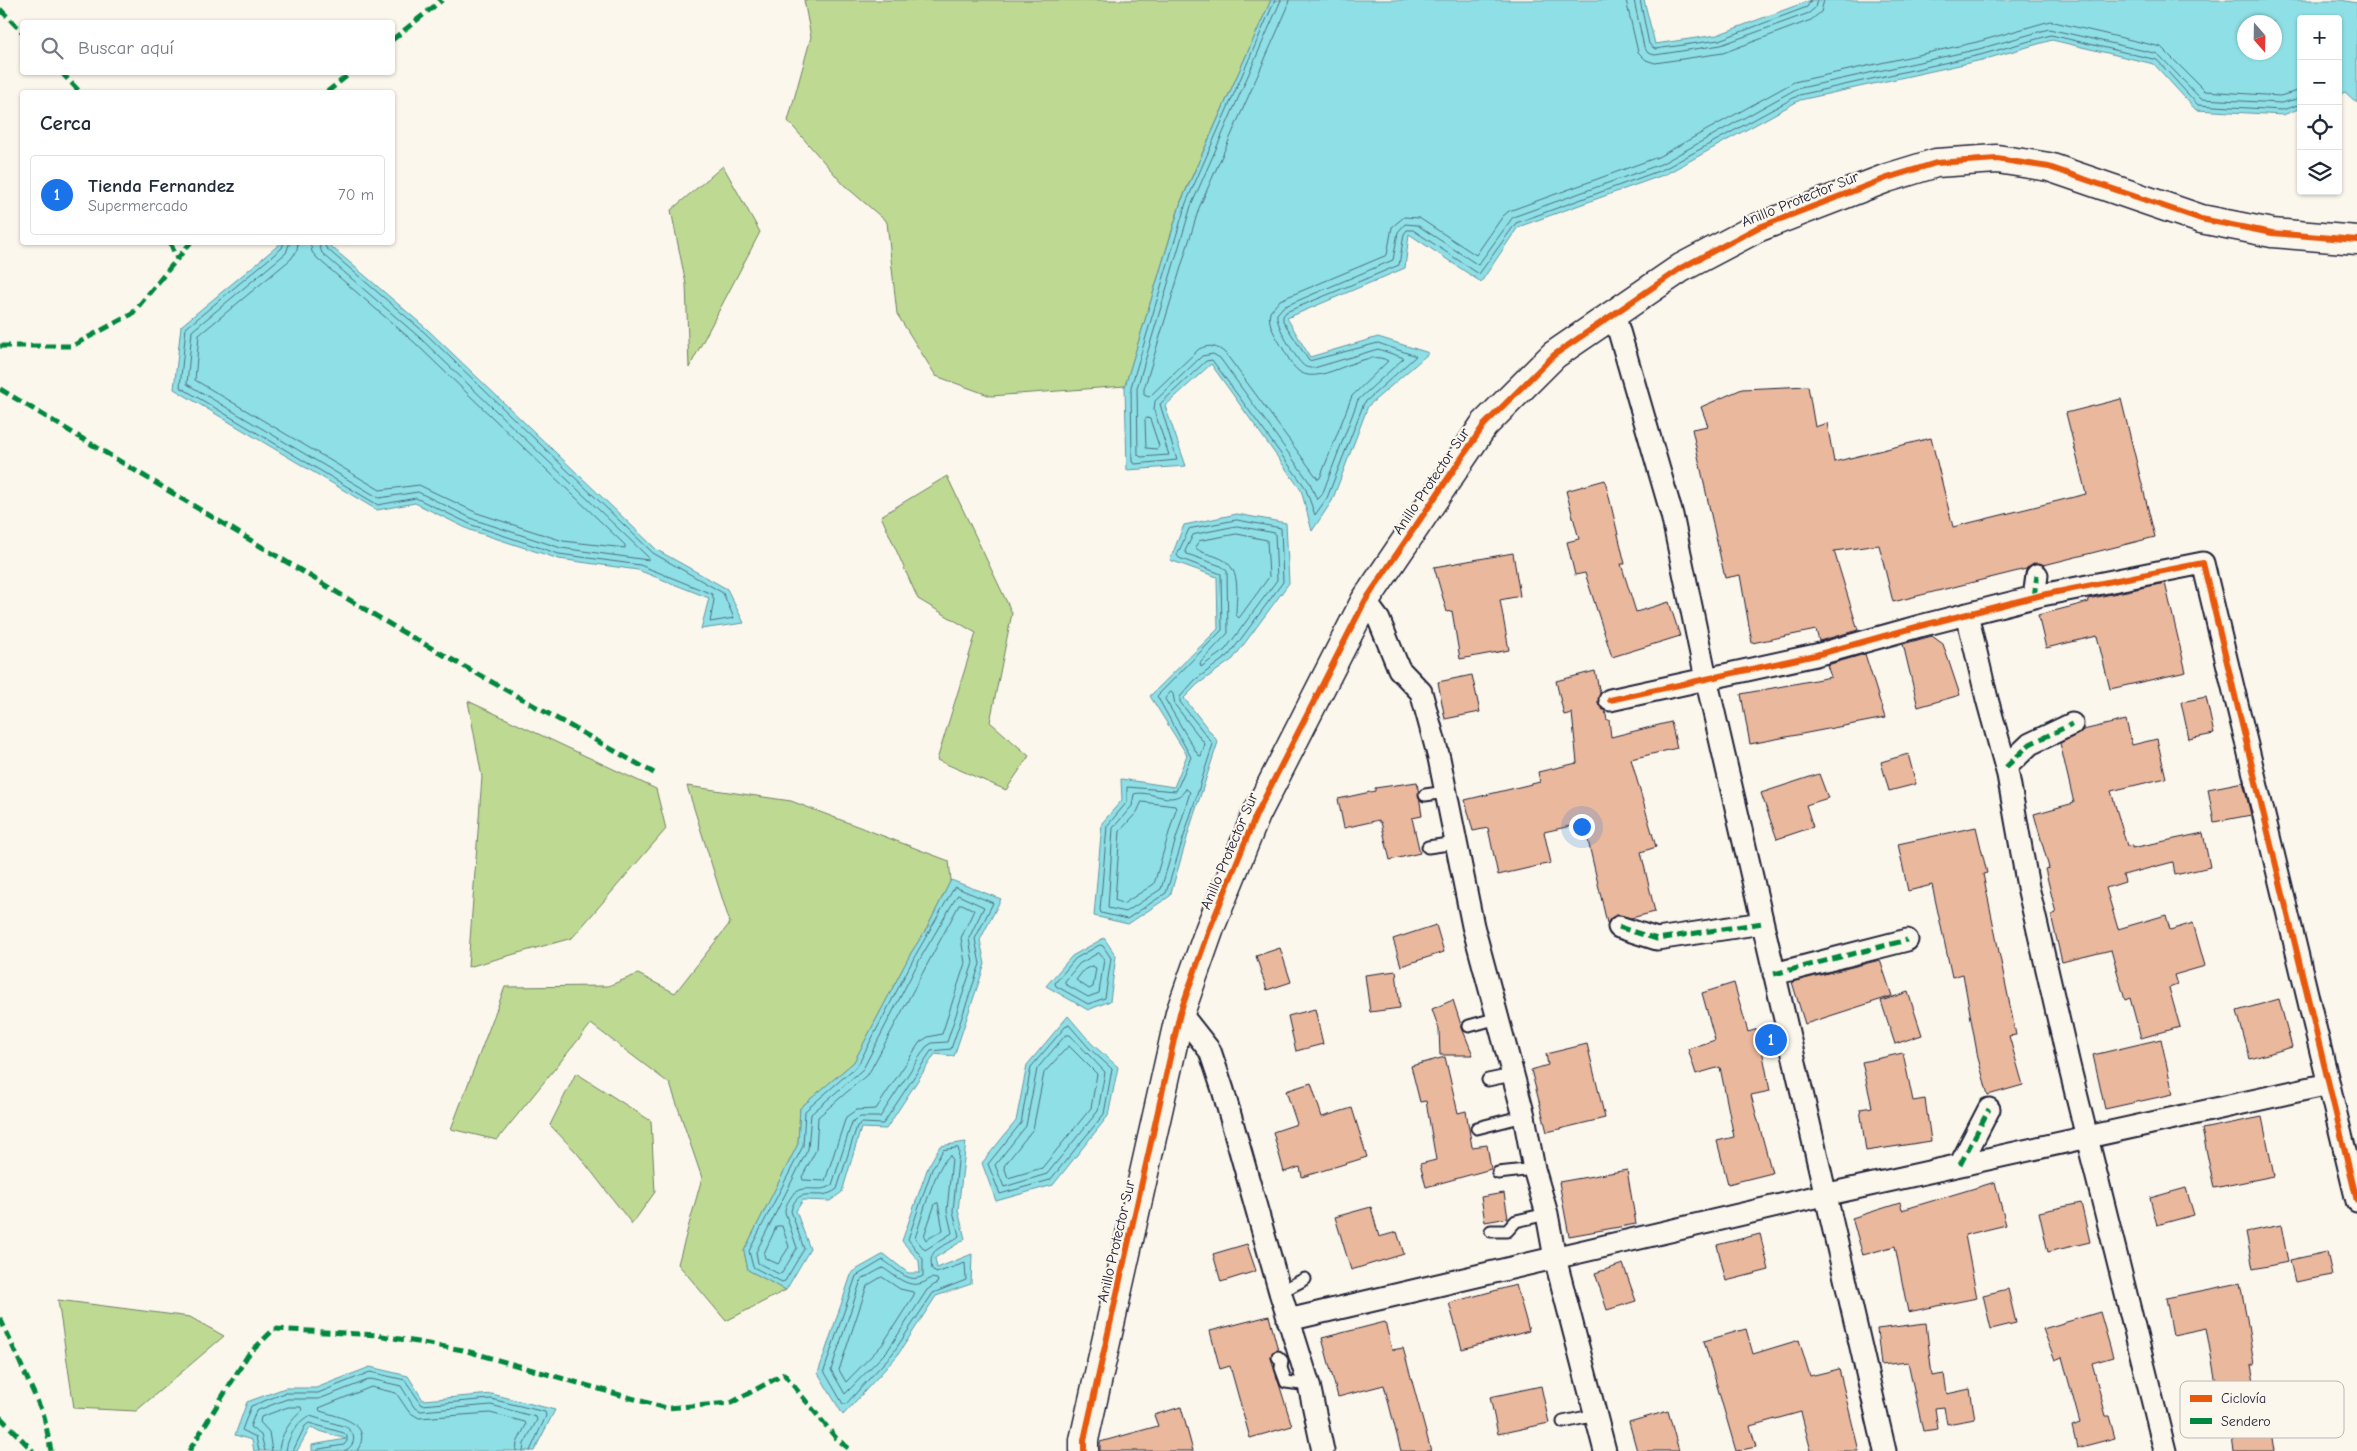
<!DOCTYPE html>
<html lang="es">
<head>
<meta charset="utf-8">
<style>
	:root { --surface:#fff; --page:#f6f6f7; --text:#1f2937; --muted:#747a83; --line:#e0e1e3; --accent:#1a73e8 }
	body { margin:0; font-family:"Comic Neue",sans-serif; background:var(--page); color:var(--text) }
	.controls { position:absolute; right:15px; top:15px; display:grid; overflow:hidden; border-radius:5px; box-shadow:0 1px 4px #0004 }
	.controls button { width:45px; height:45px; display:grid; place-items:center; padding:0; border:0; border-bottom:1px solid var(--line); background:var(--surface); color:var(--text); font:25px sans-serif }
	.compass { position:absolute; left:2237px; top:15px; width:45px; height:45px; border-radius:50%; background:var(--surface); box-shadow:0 1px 4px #0004; rotate:160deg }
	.you { position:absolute; left:1581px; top:826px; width:18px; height:18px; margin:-12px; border:4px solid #fff; border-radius:50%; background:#1a73e8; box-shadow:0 0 0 8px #1a73e833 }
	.badge { display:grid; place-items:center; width:32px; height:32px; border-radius:50%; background:var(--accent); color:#fff; font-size:16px; font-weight:700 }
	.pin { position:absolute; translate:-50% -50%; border:2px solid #fff; box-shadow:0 1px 5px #0006 }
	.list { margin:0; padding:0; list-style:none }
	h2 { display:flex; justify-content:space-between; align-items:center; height:65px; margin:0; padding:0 20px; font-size:21px }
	h2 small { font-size:16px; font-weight:400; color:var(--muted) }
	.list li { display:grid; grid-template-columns:32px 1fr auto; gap:15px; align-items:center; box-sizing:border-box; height:80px; margin:0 10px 10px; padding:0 10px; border:1px solid var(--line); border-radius:5px }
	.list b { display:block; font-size:19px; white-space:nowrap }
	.list p { margin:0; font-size:16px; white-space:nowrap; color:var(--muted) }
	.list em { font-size:16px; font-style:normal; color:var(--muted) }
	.icon { flex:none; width:28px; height:28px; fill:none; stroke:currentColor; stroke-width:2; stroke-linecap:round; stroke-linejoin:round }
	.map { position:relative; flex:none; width:2357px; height:1451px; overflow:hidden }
	.search { position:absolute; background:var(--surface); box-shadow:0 1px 4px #0004; left:20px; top:20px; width:375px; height:55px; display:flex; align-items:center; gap:12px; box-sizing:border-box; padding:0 18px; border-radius:5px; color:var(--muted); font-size:19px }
	.panel { position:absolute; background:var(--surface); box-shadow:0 1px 4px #0004; left:20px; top:90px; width:375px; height:155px; border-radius:5px }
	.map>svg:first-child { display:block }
	.green { fill:#beda92; stroke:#707e66 }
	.water { fill:#8ee0e6; stroke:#6394a2; fill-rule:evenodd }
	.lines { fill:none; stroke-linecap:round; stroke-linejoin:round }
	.shore { stroke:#4d6e7f; stroke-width:1 }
	.building { fill:#eab89c; stroke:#22223b }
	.lane-casing { stroke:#22223b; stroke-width:15 }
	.street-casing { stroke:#22223b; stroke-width:25 }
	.secondary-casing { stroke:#22223b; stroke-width:31 }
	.lane { stroke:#fbf7ec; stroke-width:11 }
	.street { stroke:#fbf7ec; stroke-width:21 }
	.secondary { stroke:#fbf7ec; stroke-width:28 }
	.quiet { stroke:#00873e; stroke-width:5; stroke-dasharray:10 5; stroke-linecap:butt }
	.cycleway-casing { stroke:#fbf7ec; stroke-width:9 }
	.cycleway { stroke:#e8590c; stroke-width:6 }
	.labels { text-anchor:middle; stroke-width:4.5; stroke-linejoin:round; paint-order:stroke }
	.street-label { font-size:15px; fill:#22223b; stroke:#fbf7ec }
	.key { fill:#fbf7ec; stroke:#bab7b7; stroke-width:1 }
	.key-label { font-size:14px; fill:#22223b }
</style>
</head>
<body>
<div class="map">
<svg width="2357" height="1451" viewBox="0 0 2357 1451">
	<rect width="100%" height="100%" fill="#fbf7ec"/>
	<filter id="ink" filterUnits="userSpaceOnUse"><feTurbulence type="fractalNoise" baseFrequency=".02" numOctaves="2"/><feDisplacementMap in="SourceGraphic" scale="10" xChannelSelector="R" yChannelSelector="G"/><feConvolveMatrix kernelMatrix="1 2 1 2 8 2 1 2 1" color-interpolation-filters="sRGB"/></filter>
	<g filter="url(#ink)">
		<!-- green -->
		<path class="green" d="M804,0H1271L1181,201L1125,386L991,396L936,376L897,314L887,222L844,185L788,121L811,37Z
			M723,166L760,232L689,368L686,284L671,210Z
			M947,476L1012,613L990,722L1029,756L1006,790L937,760L976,633L918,599L881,516Z
			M468,701L656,789L666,829L572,938L468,967L482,777Z
			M687,786L791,801L949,861L951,880L927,928L911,953L854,1062L800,1108L798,1144L744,1251L748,1270L786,1290L726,1321L678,1264L702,1178L670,1084L591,1024L497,1140L451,1129L505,987L608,986L638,974L675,993L730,923Z
			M576,1073L651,1121L655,1192L632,1224L577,1153L550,1125Z
			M58,1300L190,1317L224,1336L136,1411L74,1408Z"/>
		<!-- water -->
		<path class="water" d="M1271,0H1644L1655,44L1717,35L1811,0H2341L2357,3V103L2345,92L2338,95V19H2301V108L2283,115L2196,110L2154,64L2052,40L1982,60L1800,100L1666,174L1518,227L1481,282L1409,234L1405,268L1287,318L1310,357L1378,337L1429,353L1368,406L1332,501L1312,531L1301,490L1211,364L1165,406L1186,466L1127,470L1125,386L1181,202ZM2244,22H2274V52H2244Z
			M281,243H327L427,329L657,550L727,589L744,623L701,629L709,598L638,570L559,559L470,530L415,503L377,510L174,389L181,326Z
			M1237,514L1286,523L1289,583L1233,659L1198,684L1184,698L1218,742L1192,821L1170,896L1128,924L1094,916L1102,823L1122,800L1121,779L1174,787L1187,755L1150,696L1218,629L1217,577L1170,560L1184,525Z
			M951,880L1001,899L980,940L985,964L954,1056L935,1054L886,1129L861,1128L842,1192L830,1201L803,1200L796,1211L810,1249L786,1290L748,1270L744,1251L798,1144L800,1108L854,1062L911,953L927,928Z
			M1104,938L1116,956L1110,1001L1088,1010L1046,986L1072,956Z
			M1068,1016L1092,1044L1118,1067L1108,1116L1053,1185L996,1201L982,1163L1016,1121L1027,1065Z
			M966,1142L958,1210L965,1239L935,1258L937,1268L972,1254L971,1284L936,1296L897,1356L843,1415L818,1373L852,1272L884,1254L908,1273H920L919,1261L902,1241L928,1167L940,1146Z
			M370,1367L408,1376L423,1400L492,1394L555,1410L534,1451H312V1445L346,1439L310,1428L297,1451H254L252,1440L235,1435L247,1402L285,1388H316Z"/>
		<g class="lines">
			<!-- shore -->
			<path class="shore" d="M1275,0L1186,203L1131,387L1132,462L1135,464L1177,460L1160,404L1206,361L1212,360L1305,487L1315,515L1327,498L1364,403L1416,356L1378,343L1309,361L1283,321V316L1286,312L1399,265L1404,234L1407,230H1413L1479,274L1516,223L1664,169L1799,95L1980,55L2051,35L2157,60L2198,105L2282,110L2301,104
				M1281,0L1191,206L1137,388L1138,455L1141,457L1169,455L1154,410L1155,401L1202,356L1213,354L1220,358L1310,483L1317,500L1322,495L1358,400L1404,358L1378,349L1314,368C1309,368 1306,368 1302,364C1295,357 1275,324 1277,314L1283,307L1393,260L1398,232L1405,224L1417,225L1478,265L1513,217L1661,164L1796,89L1979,49L2049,29L2158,54L2201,99L2281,103L2301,98
				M1289,0L1287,9L1199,208L1144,389V395L1149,397L1199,349C1209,344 1218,346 1226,354L1318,479L1320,478L1352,396L1388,361C1367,346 1322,387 1300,372C1292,367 1287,355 1282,347C1276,336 1267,325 1270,312L1280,300L1387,255L1392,227L1404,217L1419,218L1476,255L1503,216L1509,211L1658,157L1794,82L1977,42L2050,21L2161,47L2205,91L2280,96L2301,90
				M1626,0L1638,52L1646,60L1655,63L1723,53L1811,20L1821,12L1824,0
				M1634,0L1644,47L1648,53L1655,55L1721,45L1809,13L1815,8L1817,0
				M1640,0L1649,44L1655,49L1719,40L1807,7L1811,0
				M284,242L282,248L186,328L180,387L378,505L416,498L472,525L559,554L640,565L712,594L714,600L710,622L734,618L723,593L653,553L424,332L326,248L324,242
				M290,242L286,253L192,331L187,384L379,498L418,492L475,520L561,548L648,560V557L419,337L322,253L318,242
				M298,242L297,250L291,259L199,335L195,380L380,490L419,485L477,513L563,541L625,548V545L414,342L317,258L312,252L310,242
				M1147,418L1150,419L1159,446L1157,449L1146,448L1145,420Z
				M1237,520L1281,528L1283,582L1229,655L1195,680L1180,697V702L1213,744L1166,893L1127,919L1101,913L1100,910L1107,826L1127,802V787L1176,791L1191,757L1157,696L1222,630L1221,574L1179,558L1177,555L1189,529Z
				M1237,526L1275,533L1277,580L1225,650L1201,667L1200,663L1228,633L1227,571L1221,566L1187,554L1185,551L1193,535Z
				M1237,534L1267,540L1269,577L1239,618L1236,615C1236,593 1243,566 1217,557C1210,554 1200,553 1195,547L1199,541Z
				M1171,692L1173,694L1175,705L1205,744L1201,756L1198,755L1165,699Z
				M1186,789L1190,792L1161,889L1126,912L1108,908L1113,828L1132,806L1134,794C1151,789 1174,809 1186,789Z
				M1142,802L1175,806L1176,809L1154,884L1123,904L1115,900L1120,831L1137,812Z
				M955,887L993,903L975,939L980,964L951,1049L931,1051L883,1124L862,1123L857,1126L837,1189C818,1204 798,1182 791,1211L804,1249L785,1281L782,1282L753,1267L749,1251L803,1146L805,1111L858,1065L915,956Z
				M958,895L984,907L969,938L973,963L947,1042L932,1043L926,1047L880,1117H860L852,1122L832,1185C819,1195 801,1181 791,1197C788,1202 785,1206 785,1212L797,1248L782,1273L779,1274L758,1263L756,1252L808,1149L811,1114L863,1069L920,959Z
				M962,904L974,910L961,938L965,963L942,1034L928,1037L920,1042L876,1109L856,1110L846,1117L825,1181L803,1180L802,1177L816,1150L818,1117L869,1073L959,905Z
				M1100,945L1103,946L1111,958L1105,998L1088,1004L1056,986L1055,983L1075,959Z
				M1099,953L1104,959L1099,993L1088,997L1065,984V981L1079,964Z
				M1092,966L1096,968L1093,987L1089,989L1076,980L1084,970Z
				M1069,1025L1089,1048L1112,1069L1104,1114L1050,1180L1000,1194L988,1164L1021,1123L1031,1067L1066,1026Z
				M1066,1035H1070L1105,1072L1098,1111L1047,1174L1004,1187L995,1165L1026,1126L1037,1069Z
				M1069,1046L1097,1074L1091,1108L1042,1168L1008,1178L1004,1166L1033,1129L1044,1073Z
				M958,1148L959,1151L953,1211L959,1236C944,1249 927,1246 932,1269L936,1273L965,1263L966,1280L933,1293L893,1353L846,1404H843L824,1371L856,1276L883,1260C895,1267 908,1285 923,1276V1259L908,1239L932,1169L943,1150Z
				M950,1156L952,1158L947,1211L952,1233L925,1250L915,1238C921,1221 936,1162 950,1156Z
				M938,1203L943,1230L926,1240L924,1236L935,1204Z
				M777,1226H782L789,1247L778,1264L765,1258L764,1254Z
				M883,1268C899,1278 912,1293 931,1278L937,1279L938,1282L927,1290L888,1350L845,1394L831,1370L861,1280Z
				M882,1277L900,1289L913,1292L914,1295L882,1345L846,1382L839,1370L867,1286Z
				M259,1451L256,1437L242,1430L251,1406L285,1393H318L370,1372L405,1380L422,1405L491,1399L545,1412L546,1416L530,1451
				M265,1451L261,1435L250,1427L256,1411L287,1399H319L371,1379L401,1386L414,1407L421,1411L491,1405L536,1417L537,1420L524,1444L523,1451
				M272,1451L269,1432L260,1422L261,1417L288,1407H301L302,1411C291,1419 279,1437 279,1451
				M286,1451C287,1439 298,1419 310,1416L346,1427C357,1434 356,1446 344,1451
				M293,1451L305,1426L309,1423L344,1433L347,1436V1441L344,1445L319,1449L317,1451
				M357,1451C375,1423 339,1417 320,1411L319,1408L371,1387L396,1393L409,1412L419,1418L490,1413L525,1422L526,1425L517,1443L516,1451"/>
		</g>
		<!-- building -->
		<path class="building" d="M1808,386L1815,427L1827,423L1834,462L1931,438L1953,527L2086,494L2066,413L2121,399L2155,537L2044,565L2033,563L2026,569L1893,602L1879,545L1834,551L1858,630L1819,641L1816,630L1752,643L1740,575L1725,578L1692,429L1708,426L1701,407L1742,389Z
			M1605,480L1625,564H1621L1636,612L1669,602L1680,636L1612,657L1585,573L1575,575L1567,542L1579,539L1566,491Z
			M1513,553L1520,596L1500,600L1509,650L1460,659L1452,611L1447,612L1434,567Z
			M2165,583L2186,672L2110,689L2097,636L2046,648L2038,615L2089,602L2088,599Z
			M1932,636L1943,644L1960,695L1918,707L1903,644Z
			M1865,654L1885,718L1750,744L1741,694L1831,677L1827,665Z
			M1595,671L1600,693L1598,703L1605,711L1607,720H1609L1611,737L1671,722L1677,748L1631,759L1656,847L1641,852L1655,912L1631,918L1617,915L1607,923L1584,823L1544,832L1551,863L1498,875L1488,828L1473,831L1465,800L1540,782L1538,772L1577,763L1572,713L1564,715L1556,681Z
			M1472,675L1480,712L1445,719L1438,682Z
			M2206,697L2214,734L2189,739L2181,702Z
			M2126,720L2132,745L2157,739L2166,778L2111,791L2127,846L2132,845V848L2203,833L2210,867L2175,875L2173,862L2123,875L2125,882L2106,888L2118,929L2166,915L2170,930L2193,923L2205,966L2174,975L2177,985L2169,988L2180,1027L2141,1038L2130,998L2125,1000L2111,950L2062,962L2051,915L2056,913L2045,869L2049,868L2034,814L2074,803L2060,743L2077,735L2083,730Z
			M1908,754L1916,784L1889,791L1881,762Z
			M1819,774L1828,798L1806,805L1813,827L1777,839L1761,793Z
			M1417,782L1422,816L1412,818L1420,853L1390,860L1381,822H1379V820L1344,828L1338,799L1375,791V788Z
			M2243,782L2251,815L2214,822L2208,789Z
			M1976,827L1987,873L1983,874L2016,1035L2009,1036L2023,1085L1988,1095L1978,1058L1963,974L1952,977L1932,885L1908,891L1898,844Z
			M1436,925L1444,952L1401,966L1393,939Z
			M1280,948L1291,982L1267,990L1256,956Z
			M1880,960L1892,996L1805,1024L1792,982Z
			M1396,971L1400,1008L1370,1012L1365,975Z
			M1734,983L1748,1032L1758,1029L1770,1091L1751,1095L1772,1173L1728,1184L1717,1141L1734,1137L1720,1067L1696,1074L1688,1049L1715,1040L1702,993Z
			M1908,992L1922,1035L1895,1044L1881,1001Z
			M2279,999L2292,1047L2250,1059L2237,1011Z
			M1453,1000L1462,1028L1473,1055H1440L1439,1029L1432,1009Z
			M1315,1009L1323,1044L1296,1051L1288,1016Z
			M2161,1039L2173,1094L2105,1109L2093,1055Z
			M1587,1044L1605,1118L1547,1132L1531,1070L1548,1065L1546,1054Z
			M1903,1053L1913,1101L1925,1099L1931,1141L1866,1151L1860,1109L1872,1107L1862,1062Z
			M1445,1057L1458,1113L1466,1111L1472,1147L1487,1145L1491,1169L1426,1187L1420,1164L1436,1160L1426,1101L1420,1102L1411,1066Z
			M1311,1083L1322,1117L1352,1108L1367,1157L1302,1177L1300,1167L1284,1172L1273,1132L1297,1124L1286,1091Z
			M2262,1117L2274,1176L2214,1188L2202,1129Z
			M1627,1170L1636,1224L1569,1236L1559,1182Z
			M1995,1182L2006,1225L1965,1235L1977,1298L1908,1312L1895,1246L1863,1255L1852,1218L1900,1203L1902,1210Z
			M2186,1188L2194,1215L2157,1225L2150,1198Z
			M1504,1193L1508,1218L1485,1222L1481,1197Z
			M2081,1203L2090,1242L2048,1252L2039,1212Z
			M1371,1207L1379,1237L1397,1232L1404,1254L1351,1270L1335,1217Z
			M2281,1225L2288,1262L2253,1269L2246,1232Z
			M1760,1234L1769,1270L1726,1281L1717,1245Z
			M1247,1244L1256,1271L1221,1282L1213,1254Z
			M2327,1252L2332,1275L2295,1282L2290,1260Z
			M1623,1264L1636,1301L1607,1310L1595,1273Z
			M2240,1283L2247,1319L2254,1365H2251L2261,1420L2269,1419L2274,1451H2234L2229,1414L2222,1416L2206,1328L2173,1335L2166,1298Z
			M1516,1285L1529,1331L1462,1349L1449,1303Z
			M2008,1289L2016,1323L1991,1329L1983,1295Z
			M2100,1312L2113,1357L2092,1363L2106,1416H2109L2115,1438L2077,1448L2072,1426L2080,1423L2062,1357L2055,1360L2043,1329Z
			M1269,1316L1278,1350L1272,1352L1271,1358L1292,1426L1250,1438L1230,1366L1220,1369L1210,1331Z
			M1385,1322L1392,1350L1403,1348L1431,1451H1401L1384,1385L1338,1397L1322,1338Z
			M1926,1323L1932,1376L1944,1374L1947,1394L1970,1389L1975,1419L1947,1424L1944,1407L1935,1408L1938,1429L1923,1431L1908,1362L1881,1365L1877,1329Z
			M1746,1329L1753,1354L1799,1340L1810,1376L1839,1369L1859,1451H1811L1801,1412L1750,1426L1756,1447L1736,1451L1704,1341Z
			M1541,1386L1549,1423L1498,1434L1490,1397Z
			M1181,1407L1193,1451H1100V1442L1158,1426L1154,1415Z
			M1668,1411L1679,1451H1637L1629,1422Z"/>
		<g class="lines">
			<defs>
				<path id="lane" d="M1425,795L1446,792
					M1428,847L1456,843
					M1469,1026L1498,1018
					M1488,1080L1512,1075
					M1477,1128L1524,1116
					M1498,1173L1534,1169
					M1491,1231H1507L1516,1221L1547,1214
					M1280,1292L1305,1279
					M1278,1357L1282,1361L1281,1368L1286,1382L1309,1385
					M1563,1422L1596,1415"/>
				<path id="street" d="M1614,314L1672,515L1706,678L1885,1451
					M2034,597L2037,575
					M1365,601L1379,620L1399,669L1421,692L1439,758L1473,926L1524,1116L1534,1169L1547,1214L1555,1258L1605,1451
					M1967,614L1987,699L2008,775L2028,887L2069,1065L2165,1451
					M1610,700L1816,655L1920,626L2042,595L2203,563L2357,1201
					M2006,767L2030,744L2072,724
					M1619,927L1657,939L1762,923
					M1774,974L1907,940
					M1180,1013L1210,1051L1223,1090L1280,1292L1309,1385L1323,1451
					M1960,1165L1989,1109
					M1288,1320L1824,1195L2329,1084"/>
				<path id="secondary" d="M1084,1451V1440L1180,1013L1210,928L1256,815L1365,601L1484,425L1554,355L1681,268L1757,228L1887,178L1936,163L1997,159L2049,167L2201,219L2272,233L2357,240"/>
			</defs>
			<!-- lane casing -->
			<use href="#lane" class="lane-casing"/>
			<!-- street casing -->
			<use href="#street" class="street-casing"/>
			<!-- secondary casing -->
			<use href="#secondary" class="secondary-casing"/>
			<!-- lane -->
			<use href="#lane" class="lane"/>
			<!-- street -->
			<use href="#street" class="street"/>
			<!-- secondary -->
			<use href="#secondary" class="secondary"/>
			<!-- quiet -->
			<path class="quiet" d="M0,9L22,32
				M392,40L442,0
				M61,72L80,92
				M327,92L352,72
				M170,242L177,259
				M0,346H72L132,314L191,242
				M0,389L401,631L654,773
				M2034,597L2037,575
				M2006,767L2030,744L2072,724
				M1619,927L1657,939L1762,923
				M1774,974L1907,940
				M1960,1165L1989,1109
				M0,1318L44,1416L51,1451
				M0,1417L33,1451
				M189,1451L248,1355L274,1329L377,1335L463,1350L666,1408L731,1403L784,1374L836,1438L852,1451"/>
			<defs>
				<path id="cycleway" d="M1610,700L1816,655L1920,626L2042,595L2203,563L2357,1201
					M1084,1451V1440L1180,1013L1210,928L1256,815L1365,601L1484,425L1554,355L1681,268L1757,228L1887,178L1936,163L1997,159L2049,167L2201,219L2272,233L2357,240"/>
			</defs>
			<!-- cycleway casing -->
			<use href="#cycleway" class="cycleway-casing"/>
			<!-- cycleway -->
			<use href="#cycleway" class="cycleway"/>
		</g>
	</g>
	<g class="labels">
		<!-- street labels -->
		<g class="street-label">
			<text transform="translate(1800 199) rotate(-22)" y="5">Anillo Protector Sur</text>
			<text transform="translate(1431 481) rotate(-56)" y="5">Anillo Protector Sur</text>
			<text transform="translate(1229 851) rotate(-67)" y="5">Anillo Protector Sur</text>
			<text transform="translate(1116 1241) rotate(-77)" y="5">Anillo Protector Sur</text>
		</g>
	</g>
	<!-- legend -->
	<rect x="2180" y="1381" width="164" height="57" rx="8" class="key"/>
	<rect x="2190" y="1395" width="22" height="7" fill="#e8590c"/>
	<rect x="2190" y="1418" width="22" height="6" fill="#00873e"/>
	<g class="key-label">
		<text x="2221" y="1403">Ciclovía</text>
		<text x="2221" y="1426">Sendero</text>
	</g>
</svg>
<div class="controls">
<button>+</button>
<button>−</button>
<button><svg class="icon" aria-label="locate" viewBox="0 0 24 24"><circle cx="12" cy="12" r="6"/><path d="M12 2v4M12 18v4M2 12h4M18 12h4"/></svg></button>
<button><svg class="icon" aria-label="layers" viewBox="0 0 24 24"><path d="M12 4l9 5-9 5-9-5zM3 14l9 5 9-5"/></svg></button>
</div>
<svg class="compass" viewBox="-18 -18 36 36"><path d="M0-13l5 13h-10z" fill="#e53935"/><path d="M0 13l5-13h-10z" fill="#747a83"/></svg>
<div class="you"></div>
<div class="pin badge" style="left:1771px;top:1040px">1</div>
<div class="search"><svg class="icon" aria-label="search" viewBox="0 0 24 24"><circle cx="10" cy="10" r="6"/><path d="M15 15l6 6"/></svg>Buscar aquí</div>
<section class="panel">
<h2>Cerca<small></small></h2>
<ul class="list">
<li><span class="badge">1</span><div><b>Tienda Fernandez</b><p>Supermercado</p></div><em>70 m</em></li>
</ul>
</section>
</div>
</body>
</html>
